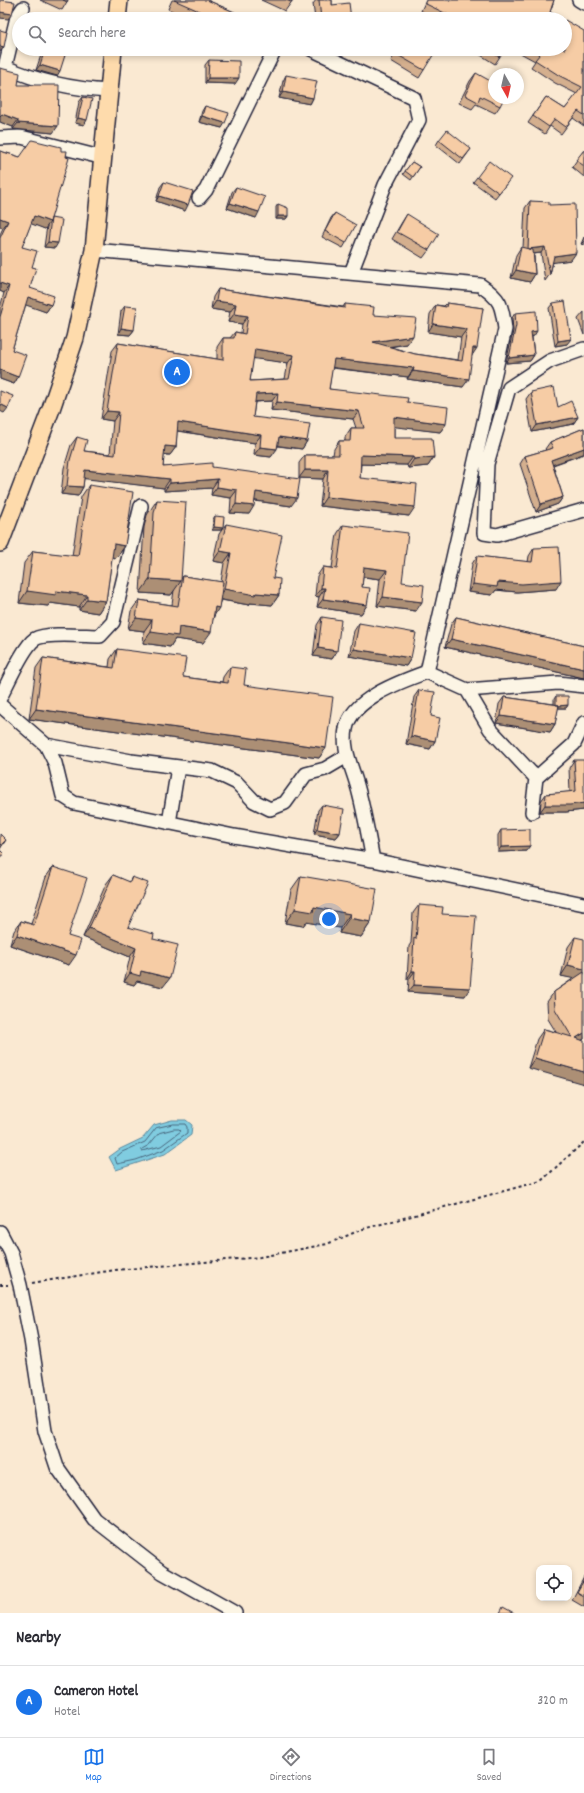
<!DOCTYPE html>
<html lang="en">
<head>
<meta charset="utf-8">
<style>
	:root { --surface:#fff; --page:#f7f7f7; --text:#2b2b33; --muted:#7c7c81; --line:#e1e1e2; --accent:#1a73e8 }
	body { margin:0; font-family:Dekko,sans-serif; background:var(--page); color:var(--text) }
	.controls { position:absolute; right:12px; bottom:12px; display:grid; overflow:hidden; border-radius:8px; box-shadow:0 2px 6px #0003 }
	.controls button { width:36px; height:36px; display:grid; place-items:center; padding:0; border:0; border-bottom:1px solid var(--line); background:var(--surface); color:var(--text); font:20px sans-serif }
	.compass { position:absolute; left:488px; top:68px; width:36px; height:36px; border-radius:50%; background:var(--surface); box-shadow:0 2px 6px #0003; rotate:172deg }
	.you { position:absolute; left:329px; top:919px; width:14px; height:14px; margin:-10px; border:3px solid #fff; border-radius:50%; background:#1a73e8; box-shadow:0 0 0 6px #1a73e833 }
	.badge { display:grid; place-items:center; width:26px; height:26px; border-radius:50%; background:var(--accent); color:#fff; font-size:13px; font-weight:700 }
	.pin { position:absolute; translate:-50% -50%; border:2px solid #fff; box-shadow:0 1px 4px #0006 }
	.list { margin:0; padding:0; list-style:none }
	h2 { display:flex; justify-content:space-between; align-items:center; height:52px; margin:0; padding:0 16px; font-size:17px }
	h2 small { font-size:13px; font-weight:400; color:var(--muted) }
	.list li { display:grid; grid-template-columns:26px 1fr auto; gap:12px; align-items:center; box-sizing:border-box; height:72px; padding:0 16px; border-top:1px solid var(--line) }
	.list b { display:block; font-size:15px; white-space:nowrap }
	.list p { margin:0; font-size:13px; white-space:nowrap; color:var(--muted) }
	.list em { font-size:13px; font-style:normal; color:var(--muted) }
	.icon { flex:none; width:22px; height:22px; fill:none; stroke:currentColor; stroke-width:2; stroke-linecap:round; stroke-linejoin:round }
	.map { position:relative; flex:none; width:584px; height:1613px; overflow:hidden }
	.search { position:absolute; background:var(--surface); box-shadow:0 2px 6px #0003; left:12px; right:12px; top:12px; height:44px; display:flex; align-items:center; gap:10px; box-sizing:border-box; padding:0 14px; border-radius:22px; color:var(--muted); font-size:15px }
	.sheet { height:124px; background:var(--surface) }
	nav { display:flex; justify-content:space-around; align-items:center; box-sizing:border-box; height:56px; border-top:1px solid var(--line); background:var(--surface); font-size:11px; color:var(--muted) }
	nav a { display:grid; justify-items:center; gap:2px }
	nav .on { color:var(--accent) }
	.map>svg:first-child { display:block }
	.water { fill:#80cce0; stroke:#5a889e }
	.lines { fill:none; stroke-linecap:round; stroke-linejoin:round }
	.shore { stroke:#48667d; stroke-width:1 }
	.minor-casing { stroke:#22223b; stroke-width:16 }
	.major-casing { stroke:#22223b; stroke-width:20 }
	.path { stroke:#22223b; stroke-width:2; stroke-dasharray:3 3; stroke-linecap:butt }
	.minor { stroke:#fcf5e5; stroke-width:13 }
	.major { stroke:#fedbac; stroke-width:17 }
	.wall { fill:#d4af8e; stroke:#22223b; fill-rule:evenodd }
	.shaded-wall { fill:#ac8f74; stroke:#22223b }
	.building { fill:#f6cca5; stroke:#22223b; fill-rule:evenodd }
</style>
</head>
<body>
<div class="map">
<svg width="584" height="1613" viewBox="0 0 584 1613">
	<rect width="100%" height="100%" fill="#fae9d2"/>
	<filter id="ink" filterUnits="userSpaceOnUse"><feTurbulence type="fractalNoise" baseFrequency=".025" numOctaves="2"/><feDisplacementMap in="SourceGraphic" scale="8" xChannelSelector="R" yChannelSelector="G"/><feConvolveMatrix kernelMatrix="1 2 1 2 8 2 1 2 1" color-interpolation-filters="sRGB"/></filter>
	<g filter="url(#ink)">
		<!-- water -->
		<path class="water" d="M172,1120H186L192,1125L191,1135L165,1154L116,1170L109,1157L120,1149L143,1138L154,1125Z"/>
		<g class="lines">
			<!-- shore -->
			<path class="shore" d="M173,1124H185L187,1127V1133L163,1150L136,1160L117,1164L115,1158L122,1152L145,1142L156,1128Z
				M174,1129H179L181,1131L161,1146L142,1151V1149L149,1145L159,1133Z"/>
			<defs>
				<path id="minor" d="M579,0L584,3
					M23,8L17,17L5,67C39,82 72,89 109,91
					M311,49L414,98L419,120L385,185L351,273
					M0,138L21,137L104,158
					M199,198L206,190L275,49
					M94,250L480,285C501,299 502,305 505,329L427,672
					M584,349L550,361L509,388L487,464L484,533L497,535L584,510
					M467,690L490,729L536,778
					M0,698C7,685 23,647 35,639C46,632 85,636 100,636L113,622L141,506
					M0,705L46,745L55,763L63,796L74,803L234,836L373,860L584,904
					M46,745L131,761L212,771L237,783L254,801L270,809L285,803L306,774L325,769L347,756
					M532,812L536,778L574,744L584,723
					M169,823L178,767
					M373,860C368,835 364,809 357,785C352,767 342,748 346,729C351,699 402,681 427,672L467,690L558,683L584,686
					M0,1232L11,1253L20,1285L31,1340L45,1431L57,1467L94,1519L162,1572L235,1613"/>
				<path id="major" d="M117,19L119,0
					M0,543L51,409L75,338L94,250L113,49"/>
			</defs>
			<!-- minor casing -->
			<use href="#minor" class="minor-casing"/>
			<!-- major casing -->
			<use href="#major" class="major-casing"/>
			<!-- path -->
			<path class="path" d="M32,1283L115,1270L260,1257L327,1244L363,1229L541,1181L584,1142
				M0,1285H8"/>
			<!-- minor -->
			<use href="#minor" class="minor"/>
			<!-- major -->
			<use href="#major" class="major"/>
		</g>
		<!-- wall -->
		<path class="wall" d="M40,0H68L62,10Z
			M172,0H207L250,19H190L168,9Z
			M261,0H293L285,11Z
			M316,0H332V5L351,19H315L313,4Z
			M426,0H554L550,12L562,19H438L421,11Z
			M584,31V126L573,118L561,134L550,126L545,134L528,123L546,97L565,109L577,94L555,83L531,67L535,61L513,49H565Z
			M43,49H67L57,76L36,70Z
			M387,49H429L424,70L419,78L391,61L394,55L386,51Z
			M483,49H505L495,64L479,54Z
			M209,60L235,84L205,83V65Z
			M0,68L18,85L53,133L13,129V127L0,122Z
			M476,73L500,106L495,113L476,104L472,109L459,103L470,81Z
			M286,75L313,98L310,104L279,98L283,81Z
			M83,97L84,125L75,123L79,102Z
			M205,106L222,128L199,122L202,111Z
			M439,140L471,149L460,164L436,145Z
			M584,150V177L572,167Z
			M0,151L20,157L61,151L66,157L51,218L55,248L44,247L47,226L45,229L31,223L22,247L32,267L30,288L51,305L46,312L26,304L12,350L18,377L14,384L0,379V308L4,293L0,291V234L3,228L0,226Z
			M412,162L420,167L411,180L403,174Z
			M477,177L507,183L495,198L473,182Z
			M164,182L185,211L156,201L160,187Z
			M236,187L256,218L227,208L232,192Z
			M530,201L549,205L571,260L553,262L550,274L545,281L541,253L534,254L535,274L530,282L511,278L516,255L521,247L523,248L525,208Z
			M278,204L288,216L286,219H276V207Z
			M335,213L346,243L343,248L322,237L331,218Z
			M407,214L429,250L423,258L392,239L402,222Z
			M584,237V245L581,244Z
			M218,289L343,307L345,304L373,315L407,344L390,347L415,354L458,360L461,337L428,332L430,314L436,305L444,306L447,303L483,308L472,355L463,387L407,379L408,377L332,368L329,389L407,402L446,424L440,432L394,426V438L434,457L428,466L408,468L407,465L361,464L360,478L409,516L320,506L323,479L299,478V463L305,455H333L334,449L339,441H345V437L351,428H356L353,419L271,410L272,401L255,402L253,417L307,441L302,449L278,446L271,457L254,455L255,443L177,431L176,447L170,455H164L163,467H212L291,506L255,501L249,514L230,513L231,498L211,495L212,488L164,491V488L84,478L83,487L78,496L61,494L64,468L71,445L77,437L84,451L110,454L113,421L101,419L112,351L118,343L217,359V347L223,338H230L235,332L241,333L242,324L228,322L230,312L211,309L213,297ZM253,358L288,363L285,379L250,381Z
			M553,303L567,344L555,346L549,308Z
			M125,306L134,330L130,335L118,334L121,311Z
			M584,312V335L578,319Z
			M515,313L534,336H532L534,355L530,361L506,363L513,331L512,318Z
			M531,392L558,407L578,417L573,424L532,432L526,399Z
			M584,428V454L553,465L563,497L558,504L536,512L520,464L525,456L546,450L545,449L550,442Z
			M89,485L125,546L116,558L112,557L106,601L98,613L79,610V607L50,603L48,606L19,603L24,563L33,551L72,556L81,497Z
			M157,500L181,579L183,576L221,582L224,563L213,561L219,534L226,524L273,578L279,595L272,605L250,603L249,605L221,600L203,643L175,639L170,647L143,643L144,631L128,629L131,611L139,600L172,605L174,590L171,595L140,593L144,527L147,515Z
			M215,516L221,530H212L213,519Z
			M343,525L402,582L416,611L377,606L380,579L363,577L362,587L367,605L361,614L317,607L319,597L315,596L317,576L323,567L332,568L337,534Z
			M534,548L556,589L517,592L496,590L492,595L468,592L472,564L477,556L528,562L529,556Z
			M322,617L337,651L332,659L313,656L317,625Z
			M456,617L584,646V678L445,647L451,624Z
			M359,623L411,658L406,666L349,656L354,631Z
			M117,649L183,677L222,682L223,677L230,667L244,685L326,748L319,758L29,719L36,668L43,658L109,667L110,659Z
			M419,690L431,716L435,741L430,749L406,744L414,697Z
			M556,696L568,705L566,708H558L555,724L550,732L496,723L499,704L504,697L554,704V699Z
			M574,760L584,810L566,812H540L541,801L546,794L570,792L569,768Z
			M322,805L340,833L336,838L314,834L318,810Z
			M501,830L526,851L498,852V835Z
			M53,867L68,936L69,965L10,945L14,931L21,921L31,924L46,877Z
			M113,875L129,882L132,877L128,927L153,939L163,987L137,981L134,985L124,982L130,957L83,937L106,884Z
			M301,876L371,922L361,937L339,933L340,928L306,922L303,926L285,923L291,890Z
			M419,905L442,914L465,996L408,992L409,979H407L409,946L411,943L413,913Z
			M575,937L584,1039L528,1068L537,1039L544,1029L556,1032L548,1019L547,1002L554,992L574,978L561,976L568,947Z
			M584,1577V1607L572,1600Z"/>
		<!-- shaded-wall -->
		<path class="shaded-wall" d="M0,12L12,14L8,19L0,18Z
			M0,46L4,47L0,52Z
			M40,65L60,71L57,76L36,70Z
			M208,78H239L235,84L205,83Z
			M283,92L313,98L310,104L279,98Z
			M2,114L18,120L13,127L0,122V117Z
			M202,116L225,123L222,128L199,122Z
			M78,118L87,120L84,125L75,123Z
			M18,123L58,126L53,133L13,129Z
			M159,196L188,205L185,211L156,201Z
			M230,203L259,212L256,218L227,208Z
			M34,216L50,222L45,229L29,223Z
			M278,216H288L286,219H276Z
			M0,218L8,221L3,228L0,226Z
			M584,241V245L581,244Z
			M48,242L58,243L55,248L44,247Z
			M545,247L541,253L523,255L528,249Z
			M576,253L571,260L550,263L554,256Z
			M516,270L535,274L530,282L511,278Z
			M0,283L9,286L4,293L0,291Z
			M28,297L51,305L46,312L23,304Z
			M216,301L236,304L230,312L211,309Z
			M234,314L248,316L242,324L228,322Z
			M433,324L467,329L461,337L428,332Z
			M121,328L134,330L130,335L118,334Z
			M537,331L534,336L528,337L531,332Z
			M413,336L407,344L367,350L373,342Z
			M571,339L567,344L555,346L558,341Z
			M473,348H477L471,357Z
			M255,349L294,355L288,363L249,358Z
			M534,355L530,361L506,363L509,358Z
			M334,359L414,368L408,377L328,367Z
			M0,370L18,377L14,384L0,379Z
			M413,371L469,379L463,387L407,379Z
			M278,393L272,401L250,402L256,394Z
			M277,402L359,411L353,419L271,410Z
			M0,404L8,408L4,413L0,411Z
			M107,411L119,412L113,421L101,419Z
			M394,417L446,424L440,432L388,426Z
			M578,417L573,424L532,432L537,425Z
			M178,422L261,435L255,443L172,430Z
			M279,437L307,441L302,449L273,445Z
			M165,446L176,447L170,455L159,454Z
			M260,447L277,449L271,457L254,455Z
			M584,448V454H583L546,467L551,460Z
			M361,455L413,457L407,465L355,464Z
			M434,457L428,466L408,468L414,459Z
			M85,470L170,479L164,488L79,478Z
			M305,470H328L323,479L299,478Z
			M218,479L212,488L164,491L170,483Z
			M67,486L83,487L78,496L61,494Z
			M217,487L237,490L231,498L211,495Z
			M256,492L297,498L291,506L250,500Z
			M326,497L415,507L409,516L320,506Z
			M563,497L558,504L536,512L541,504Z
			M236,504L254,506L249,514L230,513Z
			M214,527L223,528L221,530H212Z
			M114,544L125,546L116,558L105,556Z
			M220,551L231,553L224,563L213,561Z
			M364,567L387,570L380,579L358,576Z
			M150,579L181,581L171,595L140,593Z
			M561,581L556,589L517,592L496,590L492,595L468,592L473,584L498,582Z
			M321,588H325L319,597L315,596Z
			M224,589L256,593L279,595L272,605L250,603L249,605L217,599Z
			M27,591H56L87,595L79,607L50,603L48,606L19,603Z
			M383,597L422,602L416,611L377,606Z
			M87,599L106,601L98,613L79,610Z
			M323,599L367,605L361,614L317,607Z
			M215,607L219,608L211,620Z
			M136,618L152,620L144,631L128,629Z
			M179,627L211,632L203,643L175,639L170,647L143,643L151,632Z
			M451,639L584,669V678L445,647Z
			M318,648L337,651L332,659L313,656Z
			M354,649L411,658L406,666L349,656Z
			M568,705L566,708H554L556,706Z
			M36,709L326,748L319,758L29,719Z
			M501,716L555,724L550,732L496,723Z
			M411,736L435,741L430,749L406,744Z
			M584,803V810L566,812H540L545,805Z
			M317,829L340,833L336,838L314,834Z
			M6,840L0,849V846Z
			M530,846L526,851L498,852L501,847Z
			M314,907L350,914L340,928L306,922L303,926L285,923L295,909Z
			M349,918L371,922L361,937L339,933Z
			M89,928L136,948L130,957L83,937Z
			M17,935L76,955L69,965L10,945Z
			M568,965L584,969V974L580,980L561,976Z
			M141,971L170,978L163,987L137,981L134,985L124,982L130,973Z
			M412,971H415L409,979H407Z
			M414,985L470,988L465,996L408,992Z
			M584,1033V1039L569,1048L576,1038Z
			M535,1058L584,1072V1084L528,1068Z"/>
		<!-- building -->
		<path class="building" d="M0,0L15,2L12,14L0,12Z
			M63,0H68L67,2Z
			M174,0H207L250,19H217Z
			M286,0H293L291,2Z
			M319,0H332V5L349,3L351,19H321Z
			M427,0H554L550,12L562,19H457L426,4Z
			M59,15L75,19H58Z
			M565,20L584,31V115L578,111L566,127L555,119L549,127L533,116L546,97L565,109L582,87L560,76L535,60L540,54L531,49H565Z
			M0,30L7,32L4,47L0,46Z
			M45,49H67L60,71L40,65Z
			M399,49H429L435,52L424,70L396,54Z
			M487,49H505L499,57Z
			M209,60L239,61V78H208Z
			M0,68L20,73L18,85H59L58,126L18,123V120L2,114L0,117Z
			M476,73L494,83V98H504L500,106L480,96L478,102L465,95Z
			M286,75L317,81L313,98L283,92Z
			M83,97L92,99L87,120L78,118Z
			M205,106L229,113L225,123L202,116Z
			M447,130L471,149L463,159L439,140Z
			M32,140L61,147V151H67L66,157L69,158L50,222L34,216L22,247L37,251L32,267L36,268L30,288L54,296L51,305L28,297L12,350L26,355L18,377L0,370V317L9,286L0,283V238L8,221L0,218V151L20,157Z
			M584,150V166L576,160Z
			M489,161L511,178L499,193L477,177Z
			M412,162L420,167L413,177L405,171Z
			M164,182L193,191L188,205L159,196Z
			M236,187L265,197L259,212L230,203Z
			M530,201L549,202V205L575,204L576,253L554,256L550,274L545,247L528,249Z
			M278,204L288,208V216H278Z
			M335,213L356,225L346,243L325,231Z
			M407,214L439,234L429,250L397,232Z
			M51,218L62,220L58,243L48,242Z
			M521,247L533,250L535,274L516,270Z
			M218,289L345,308V304L374,307L373,315L416,318L413,336L373,342L415,354L462,361L467,329L433,324L436,305L446,307L447,303L483,308L477,348H473L469,379L413,371L414,368L334,359L329,389L408,398L407,402L448,407L446,424L394,417V438H432L434,457L414,459L413,457L361,455L360,478L417,484L415,507L326,497L328,470H305V455H339V441H350L351,428H364L359,411L277,402L278,393L256,394L253,417L310,424L307,441L279,437L277,449L260,447L261,435L178,422L176,447L165,446L163,467L212,463V467L300,479L297,498L256,492L254,506L236,504L237,490L217,487L218,479L170,483V479L85,470L83,487L67,486L70,460L77,437L87,440L84,451L115,455L119,412L107,411L118,343L223,360V338H234L235,332L245,334L248,316L234,314L236,304L216,301ZM255,349L294,355L289,379L250,381Z
			M565,301L571,339L558,341L553,303Z
			M125,306L137,307L134,330L121,328Z
			M536,311L537,331L531,332L534,355L509,358L516,325L515,313Z
			M554,387L558,407L571,401L578,417L537,425L531,392Z
			M0,391L13,396L8,408L0,404Z
			M584,428V448L551,460L563,497L541,504L525,456L553,448L550,442Z
			M89,485L133,492L125,546L114,544L106,601L87,599V595L56,591V595L27,591L33,551L78,556Z
			M157,500L186,502L181,581L150,579L154,513Z
			M215,516L224,517L223,528L214,527Z
			M226,524L282,535L273,578L280,579L279,595L256,593L255,595L224,589L231,553L220,551Z
			M343,525L408,533L402,582L424,585L422,602L383,597L387,570L364,567L362,587L370,588L367,605L323,599L325,588H321L323,567L337,569Z
			M559,547L561,581L522,584L498,582L497,587L473,584L477,556L532,562L534,548Z
			M183,576L223,582L219,608L215,607L211,632L179,627L178,636L151,632L152,620L136,618L139,600L178,606Z
			M322,617L341,620L337,651L318,648Z
			M456,617L584,646V669L451,639Z
			M359,623L416,633L411,658L354,649Z
			M117,649L186,658L183,677L228,683L230,667L246,669L244,685L333,697L326,748L36,709L43,658L114,668Z
			M419,690L435,692L431,716L440,718L435,741L411,736Z
			M556,696H568V705L558,706L559,705H556Z
			M504,697L559,705L555,724L501,716Z
			M574,760H584V803L570,805H545L546,794L576,791Z
			M322,805L344,809L340,833L317,829Z
			M530,829V846L501,847V830Z
			M0,834L6,840L0,846Z
			M0,850L4,854L0,857Z
			M53,867L87,878L68,936L81,940L76,955L17,935L21,921L34,925Z
			M113,875L130,882L132,877L148,883L128,927L154,934L153,939L178,945L170,978L141,971L140,976L130,973L136,948L89,928Z
			M301,876L377,889L371,922L349,918L350,914L314,907L313,912L295,909Z
			M419,905L443,907L442,914L476,916L470,988L414,985L415,971H412L414,938L416,939Z
			M575,937L584,939V969L568,965Z
			M584,972V1033L576,1038L584,1041V1072L535,1058L544,1029L572,1037L555,1009L554,992Z
			M584,1580V1596L577,1592Z
			M503,1607L514,1613H500Z"/>
	</g>
</svg>
<div class="controls">
<button><svg class="icon" aria-label="locate" viewBox="0 0 24 24"><circle cx="12" cy="12" r="6"/><path d="M12 2v4M12 18v4M2 12h4M18 12h4"/></svg></button>
</div>
<svg class="compass" viewBox="-18 -18 36 36"><path d="M0-13l5 13h-10z" fill="#e53935"/><path d="M0 13l5-13h-10z" fill="#7c7c81"/></svg>
<div class="you"></div>
<div class="pin badge" style="left:177px;top:372px">A</div>
<div class="search"><svg class="icon" aria-label="search" viewBox="0 0 24 24"><circle cx="10" cy="10" r="6"/><path d="M15 15l6 6"/></svg>Search here</div>
</div>
<section class="sheet">
<h2>Nearby<small></small></h2>
<ul class="list">
<li><span class="badge">A</span><div><b>Cameron Hotel</b><p>Hotel</p></div><em>320 m</em></li>
</ul>
</section>
<nav>
<a class="on"><svg class="icon" aria-label="map" viewBox="0 0 24 24"><path d="M3 6l6-2 6 2 6-2v14l-6 2-6-2-6 2zM9 4v14M15 6v14"/></svg>Map</a>
<a><svg class="icon" aria-label="directions" viewBox="0 0 24 24"><path d="M12 3l9 9-9 9-9-9zM9 14v-3h6M13 9l2 2-2 2"/></svg>Directions</a>
<a><svg class="icon" aria-label="saved" viewBox="0 0 24 24"><path d="M7 4h10v16l-5-4-5 4z"/></svg>Saved</a>
</nav>
</body>
</html>
